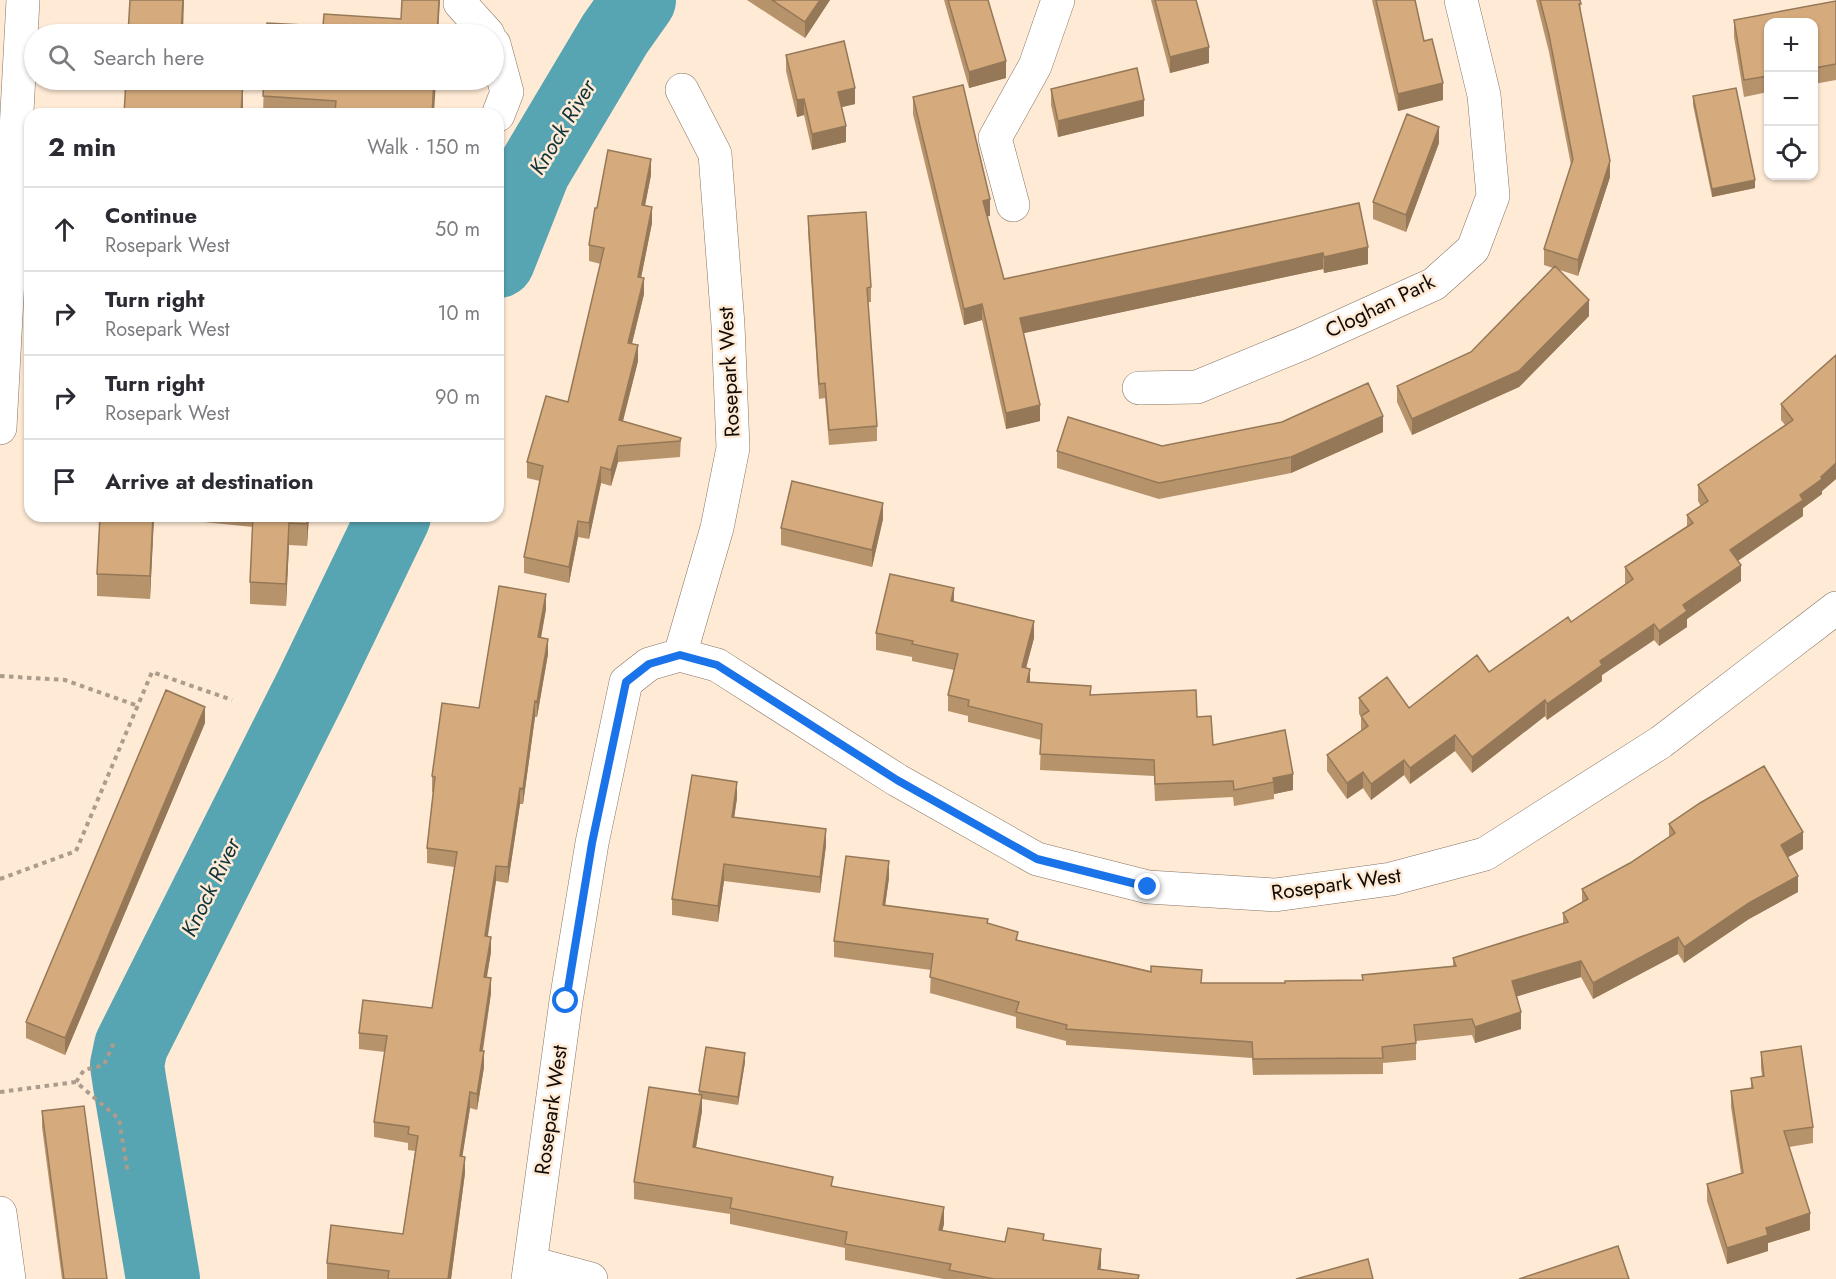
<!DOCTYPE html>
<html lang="en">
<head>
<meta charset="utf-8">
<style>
	:root { --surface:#fff; --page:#f2f2f3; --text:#2b2b33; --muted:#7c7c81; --line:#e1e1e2 }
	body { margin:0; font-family:Jost,sans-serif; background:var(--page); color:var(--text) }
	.controls { position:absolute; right:18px; top:18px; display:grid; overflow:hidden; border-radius:12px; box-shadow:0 2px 4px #0004 }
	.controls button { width:54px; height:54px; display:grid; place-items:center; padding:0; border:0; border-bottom:2px solid var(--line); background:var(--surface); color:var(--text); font:30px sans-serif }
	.stop { position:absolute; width:18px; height:18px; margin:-14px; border:4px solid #1a73e8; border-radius:50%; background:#fff }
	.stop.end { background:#1a73e8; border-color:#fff; box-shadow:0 2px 6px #0008 }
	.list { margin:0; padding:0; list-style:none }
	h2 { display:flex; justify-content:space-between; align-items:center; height:78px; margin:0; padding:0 24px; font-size:26px }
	h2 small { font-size:20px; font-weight:400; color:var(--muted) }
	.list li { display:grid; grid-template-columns:39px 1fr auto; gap:18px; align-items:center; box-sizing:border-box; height:84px; padding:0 24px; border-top:2px solid var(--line) }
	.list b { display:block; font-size:22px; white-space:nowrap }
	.list p { margin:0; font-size:20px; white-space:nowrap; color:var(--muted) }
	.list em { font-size:20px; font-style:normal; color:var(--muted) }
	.icon { flex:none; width:33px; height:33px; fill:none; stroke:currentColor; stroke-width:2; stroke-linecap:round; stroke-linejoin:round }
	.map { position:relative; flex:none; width:1836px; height:1279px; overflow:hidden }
	.search { position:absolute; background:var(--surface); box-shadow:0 2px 4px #0004; left:24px; top:24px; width:480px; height:66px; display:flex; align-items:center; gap:15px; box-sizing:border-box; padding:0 21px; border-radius:33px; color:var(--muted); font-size:22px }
	.panel { position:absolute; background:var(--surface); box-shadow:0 2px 4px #0004; left:24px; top:108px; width:480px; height:414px; border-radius:18px }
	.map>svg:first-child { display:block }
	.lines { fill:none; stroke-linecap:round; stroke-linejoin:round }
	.river { stroke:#57a4b2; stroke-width:74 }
	.minor-casing { stroke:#867462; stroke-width:34 }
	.path { stroke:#ab9c8c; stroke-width:4; stroke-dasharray:4.5 4.5; stroke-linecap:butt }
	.minor { stroke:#fff; stroke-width:33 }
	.wall { fill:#b7936c }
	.shaded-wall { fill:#957858 }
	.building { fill:#d5ab7d; stroke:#957858; stroke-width:1.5 }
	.route { stroke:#1a73e8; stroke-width:8 }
	.labels { text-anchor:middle; stroke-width:5; stroke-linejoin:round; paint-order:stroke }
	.street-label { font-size:21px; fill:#110b05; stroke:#feead5 }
	.water-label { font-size:22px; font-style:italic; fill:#0f343b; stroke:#feead5 }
</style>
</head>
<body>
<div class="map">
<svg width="1836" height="1279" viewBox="0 0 1836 1279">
	<rect width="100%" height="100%" fill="#feead5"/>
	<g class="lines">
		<!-- river -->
		<path class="river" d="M498,261L534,170L615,34L639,0
			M163,1279L130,1085L127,1065L131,1046L311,688L394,516"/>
		<defs>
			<path id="minor" d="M461,0L460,3L488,34
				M494,44L507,92L498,115
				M1013,205L995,138L1035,66L1058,0
				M1139,388L1197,387L1304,343L1434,284L1473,249L1493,196L1484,95L1461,0
				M0,428L23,0
				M680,655L717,528L733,448L728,325L715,154L682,90
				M0,1213L9,1279
				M531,1263L591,1279
				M528,1279L566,1001L592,843L626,682L649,664L680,655L717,665L897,780L1037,859L1148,887L1275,895L1391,879L1485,854L1661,742L1836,608"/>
		</defs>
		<!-- minor casing -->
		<use href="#minor" class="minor-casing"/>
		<!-- path -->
		<path class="path" d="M0,676L65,680L138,706
			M0,879L76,851L152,672L232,700
			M76,1082L84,1070L104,1065L115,1040
			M0,1092L76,1082L119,1119L128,1174"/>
		<!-- minor -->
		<use href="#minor" class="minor"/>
	</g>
	<!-- wall -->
	<path class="wall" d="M747,0H830L805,38Z
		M944,0H988L1006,78L969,88Z
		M1151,0H1196L1209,63L1170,73Z
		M1372,0H1415L1424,41L1443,100L1398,111Z
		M1536,0H1580L1581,14L1610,177L1578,276L1560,270L1589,316L1519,387L1412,435L1397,402V386L1471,352L1553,268L1544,265V249L1571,165L1549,52Z
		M1836,1V80L1814,84V22H1768V92L1744,97L1734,37V20Z
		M786,55L855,104L842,107L846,142L812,150L804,115L797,117L786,71Z
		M264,80L434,114H263Z
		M1051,89L1144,116L1058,137L1051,105Z
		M1693,96L1755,188L1712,197L1693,105Z
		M913,97L990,216H987L1004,279L1359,203L1368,264L1324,273L1323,269L1023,333L1040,421L1006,429L982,320L964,325L913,114Z
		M1439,143L1406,232L1373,219V202Z
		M651,175L645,205L652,223L641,277L644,294L632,344L638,361L623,421L681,438L680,457L618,462L611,486L601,483L589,539L578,537L569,583L524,573V557L540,481L527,478V462L568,402L601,264L589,261V245L597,208Z
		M808,216L871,287V302H868L877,426V441L829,445L825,398L819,399L808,231Z
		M1836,355V479L1822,491V494L1803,508V516L1738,561L1741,581L1687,619V627L1659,646L1654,640L1602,675V681L1547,720L1545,716L1472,773L1455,751L1410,784L1404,775L1371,800L1363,788L1347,799L1327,771V755L1361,731V716L1359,714V698L1409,708L1489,672L1571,622L1626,584L1625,583V567L1687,526V515L1701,506L1698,501V485L1785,425L1781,420V404Z
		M1383,432L1291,473L1159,499L1057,468V451L1162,446Z
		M100,516H309L307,546L289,545L286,606L250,604V582L253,527L154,517L150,599L97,596V574Z
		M883,519L872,567L781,545V528Z
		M954,601L1034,638L1026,668L1030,682L1197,717L1213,745L1293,790L1274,794V799L1234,806L1233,797L1155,801L1154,776L1040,770L1041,740L968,722V716L948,711V695L954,670L912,661V657L876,650V633Z
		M546,609L541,638L548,654L537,717H535L523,804H520L508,883L496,881L488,936L491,952L487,977L491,993L483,1051L484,1067L477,1110L470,1108L462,1157L465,1173L451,1279H327V1263L403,1234L415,1151L408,1150V1143L374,1137V1122L385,1052L359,1049V1033L432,1008L454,867L427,863V848L433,792H432V776Z
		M205,723L65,1055L26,1038V1022Z
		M737,798L734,817L826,845L820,893L724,881L718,922L672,915V899Z
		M1669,824L1803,849L1788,857L1798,892L1749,919L1684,963L1678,954L1593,999L1581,977L1517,996L1521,1029L1475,1043L1472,1035L1416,1041V1060L1383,1063V1074L1253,1075L1252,1058L1066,1045V1041L1016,1028V1017L930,993L931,970L834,957V941L889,878L885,905L988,924L1018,940L1202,983H1285L1362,980L1453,966V958L1563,924V913L1582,902V889L1630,863L1669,837Z
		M1761,1052L1813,1127V1143L1789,1147L1810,1230L1768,1243V1251L1727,1264L1707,1201V1184L1741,1174L1731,1107V1091L1751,1088V1078L1762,1076L1761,1068Z
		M745,1062L738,1105L702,1099V1111L696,1148L833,1186L944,1224L942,1230L1005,1242L1044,1240L1101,1265L1100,1269L1139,1279H944L845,1260V1248L730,1224V1214L634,1199V1182L699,1095V1091Z
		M42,1111L107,1279H62L42,1127Z"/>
	<!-- shaded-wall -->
	<path class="shaded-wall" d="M183,0H184L183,34H181Z
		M439,0H440L438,34H437Z
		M820,0H830L805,38V22Z
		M1209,47V63L1170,73V57Z
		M1006,61V78L969,88V72Z
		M243,80V114H241Z
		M434,80H436L434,114H432Z
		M1443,83V100L1398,111V94Z
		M855,88V104L838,108V92Z
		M804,99V115L797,117V100Z
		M1144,100V116L1058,137V121Z
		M846,126V142L812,150V134Z
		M1439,127V143L1406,232V215Z
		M651,159V175L642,221V205Z
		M1610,161V177L1578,276V260Z
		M1755,180V188L1712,197V189Z
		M990,199V216L983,217V201Z
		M652,207V223L638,293V277Z
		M1368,247V264L1324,273V257Z
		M1323,253V269L1020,334V318Z
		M644,278V294L628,359V343Z
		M1589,300V316L1519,387L1412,435V419Z
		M982,304V320L964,325V309Z
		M638,345V361L619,436V420Z
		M1040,405V421L1006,429V413Z
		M1383,416V432L1291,473V457Z
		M618,446V462L611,486V470Z
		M1836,463V479L1822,491V494L1803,508V516L1730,566V550L1821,477Z
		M601,467V483L589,539V523Z
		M883,503V519L872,567V550Z
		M153,516H154L150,599V576Z
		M307,516H309L307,546Z
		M578,521V537L569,583V567Z
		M289,523V545L286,606V584Z
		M1741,565V581L1687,619V627L1659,646V631L1683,605Z
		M954,588V604L951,601Z
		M546,594V609L538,653V637Z
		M1034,621V638L1022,683V667Z
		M1654,624V640L1602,675V681L1547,720V704L1600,661Z
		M548,639V654L537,717V702Z
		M1030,669V685L1027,682Z
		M1545,700V716L1472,773V757Z
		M535,701V717L523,804V789Z
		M205,707V723L65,1055V1038Z
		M1455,735V751L1410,784V768Z
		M1404,760V775L1371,800V784Z
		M1363,772V788L1347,799V783Z
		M1293,774V790L1274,794L1273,778Z
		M737,782V798L732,833V817Z
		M520,788V804L508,883V867Z
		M826,829V845L820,893V877Z
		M1803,832V849L1781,861V845Z
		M889,861V878L883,921V905Z
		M724,864V881L718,922V906Z
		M496,866V881L485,952V936Z
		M1798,876V892L1749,919L1684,963V947L1749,903Z
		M491,937V952L484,992V977Z
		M1678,937V954L1593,999V983Z
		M1581,961V977L1512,998V981Z
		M491,978V993L480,1066V1051Z
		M1521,1012V1029L1475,1043V1027Z
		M484,1051V1067L477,1110V1094Z
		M745,1053V1062L738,1105V1097Z
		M470,1092V1108L460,1172V1156Z
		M702,1095V1111L693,1164V1147Z
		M465,1157V1173L451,1279H448Z
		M944,1207V1224L939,1246V1230Z
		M1810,1213V1230L1768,1243V1251L1727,1264V1248L1766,1228Z
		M1101,1249V1265L1099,1279L1098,1269Z"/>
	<!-- building -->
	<path class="building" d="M130,0H183L181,34H128Z
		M402,0H439L437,34H266L267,23L323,26L324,14L401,19Z
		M772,0H820L805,22Z
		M948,0H988L1006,61L969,72Z
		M1155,0H1196L1209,47L1170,57Z
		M1376,0H1415L1424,41L1432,39L1443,83L1398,94Z
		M1540,0H1580L1581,4H1579L1610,161L1578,260L1544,249L1573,159L1549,35Z
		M1836,1V64L1814,68V22H1768V76L1744,80L1734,20Z
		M844,41L855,88L838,92L846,126L812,134L804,99L797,100L786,55Z
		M1137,68L1144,100L1058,121L1051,89Z
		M126,80H243L241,114H124Z
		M264,80H434L432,114H367L335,112L336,101L263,96Z
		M963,85L990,199L983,201L1004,279L1359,203L1368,247L1324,257L1323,253L1020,318L1040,405L1006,413L982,304L964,309L913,97Z
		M1736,88L1755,180L1712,189L1693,96Z
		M1407,114L1439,127L1406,215L1373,202Z
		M608,150L651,159L642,205L652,207L638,277L644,278L628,343L638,345L619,420L681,438L680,441L618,446L611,470L601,467L589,523L578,521L569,567L524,557L543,466L527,462L546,396L568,402L604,248L589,245L595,208H597Z
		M866,212L871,287L867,288L877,426L829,430L825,383L819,384L808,216Z
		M1555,266L1589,300L1519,371L1412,419L1397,386L1471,352Z
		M1836,355V463L1821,477L1822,479L1800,495L1803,500L1730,550L1741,565L1683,605L1687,611L1659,631L1654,624L1600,661L1602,665L1547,704L1545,700L1472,757L1455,735L1410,768L1404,760L1371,784L1363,772L1347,783L1327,755L1368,726L1361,716L1369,711L1359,698L1387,677L1409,708L1477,655L1489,672L1568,617L1571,622L1633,579L1625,567L1693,523L1687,515L1708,501L1698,485L1793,420L1781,404Z
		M1368,383L1383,416L1291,457L1159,483L1057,451L1068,417L1162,446L1282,422Z
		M792,481L883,503L872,550L781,528Z
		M100,516H153L150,576L97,574Z
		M253,516H307V524L289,523L286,584L250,582Z
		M890,574L954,588L951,601L1034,621L1022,667L1030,669L1027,682L1091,686L1090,695L1196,690L1197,717L1211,716L1213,745L1285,730L1293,774L1273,778L1274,782L1234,790L1233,781L1155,784L1154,760L1040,754L1042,724L968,706L969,700L948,695L958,654L912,644L913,641L876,633Z
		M499,586L546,594L538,637L548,639L537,702L535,701L523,789L520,788L508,867L496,866L485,936L491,937L484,977L491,978L480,1051H484L477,1094L470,1092L460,1156L465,1157L448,1279H388L389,1271L327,1263L331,1225L403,1234L418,1136L408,1134L409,1127L374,1122L387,1036L359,1033L363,1000L432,1008L457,852L427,848L435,777L432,776L442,703L479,708Z
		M166,690L205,707L65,1038L26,1022Z
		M1764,766L1803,832L1781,845L1798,876L1749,903L1684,947L1678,937L1593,983L1581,961L1512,981L1521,1012L1475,1027L1472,1019L1414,1025L1416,1043L1382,1047L1383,1058L1253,1059L1252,1042L1066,1029L1067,1025L1016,1012L1019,1002L930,977L933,954L834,941L846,856L889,861L883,905L988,919L987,923L1018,932L1016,940L1151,972V966L1202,970L1201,983H1285V981L1363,980L1362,975L1456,966L1453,958L1568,922L1563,913L1588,899L1582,889L1630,863L1675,833L1669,824L1700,803Z
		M692,775L737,782L732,817L826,829L820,877L724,864L718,906L672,899Z
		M1801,1046L1813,1127L1784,1131L1810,1213L1766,1228L1768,1235L1727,1248L1707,1184L1743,1173L1731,1091L1753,1088L1751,1078L1764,1076L1761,1052Z
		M706,1047L745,1053L738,1097L699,1091Z
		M649,1087L702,1095L693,1147L833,1177L831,1186L944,1207L939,1230L1005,1242L1008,1228L1044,1234L1043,1240L1101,1249L1098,1269L1139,1275L1138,1279H994L949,1270L951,1264L845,1244L847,1232L730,1208L732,1198L634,1182Z
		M84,1106L107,1279H64L42,1111Z
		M1618,1246L1629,1279H1519Z
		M1368,1259L1373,1279H1296Z"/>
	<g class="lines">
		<!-- route -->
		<path class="route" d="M566,1001L592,843L626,682L649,664L680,655L717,665L897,780L1037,859L1148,887"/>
	</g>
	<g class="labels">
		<!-- street labels -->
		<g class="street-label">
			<text transform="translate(1380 306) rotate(-26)" y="7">Cloghan Park</text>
			<text transform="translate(729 372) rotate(-93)" y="7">Rosepark West</text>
			<text transform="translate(1336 884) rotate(-8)" y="7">Rosepark West</text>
			<text transform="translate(551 1110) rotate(-82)" y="7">Rosepark West</text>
		</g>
		<!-- water labels -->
		<g class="water-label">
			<text transform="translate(562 127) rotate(-59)" y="8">Knock River</text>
			<text transform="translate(210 887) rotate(-64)" y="8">Knock River</text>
		</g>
	</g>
</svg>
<div class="controls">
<button>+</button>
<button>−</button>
<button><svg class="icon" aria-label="locate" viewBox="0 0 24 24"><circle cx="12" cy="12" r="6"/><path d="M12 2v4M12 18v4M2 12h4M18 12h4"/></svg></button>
</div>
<div class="stop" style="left:566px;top:1001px"></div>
<div class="stop end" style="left:1148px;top:887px"></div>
<div class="search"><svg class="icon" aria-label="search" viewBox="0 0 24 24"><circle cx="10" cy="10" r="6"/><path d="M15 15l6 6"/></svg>Search here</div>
<section class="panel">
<h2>2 min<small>Walk · 150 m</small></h2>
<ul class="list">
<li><svg class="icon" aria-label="ahead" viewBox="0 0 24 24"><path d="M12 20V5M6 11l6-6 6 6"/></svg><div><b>Continue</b><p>Rosepark West</p></div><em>50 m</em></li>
<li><svg class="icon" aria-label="right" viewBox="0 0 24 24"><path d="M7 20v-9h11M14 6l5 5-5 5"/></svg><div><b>Turn right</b><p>Rosepark West</p></div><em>10 m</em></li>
<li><svg class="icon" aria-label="right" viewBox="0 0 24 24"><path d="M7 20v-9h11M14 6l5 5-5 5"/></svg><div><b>Turn right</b><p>Rosepark West</p></div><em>90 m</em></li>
<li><svg class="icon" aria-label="arrive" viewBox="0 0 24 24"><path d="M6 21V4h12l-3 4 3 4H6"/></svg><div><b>Arrive at destination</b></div></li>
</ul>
</section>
</div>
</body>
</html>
